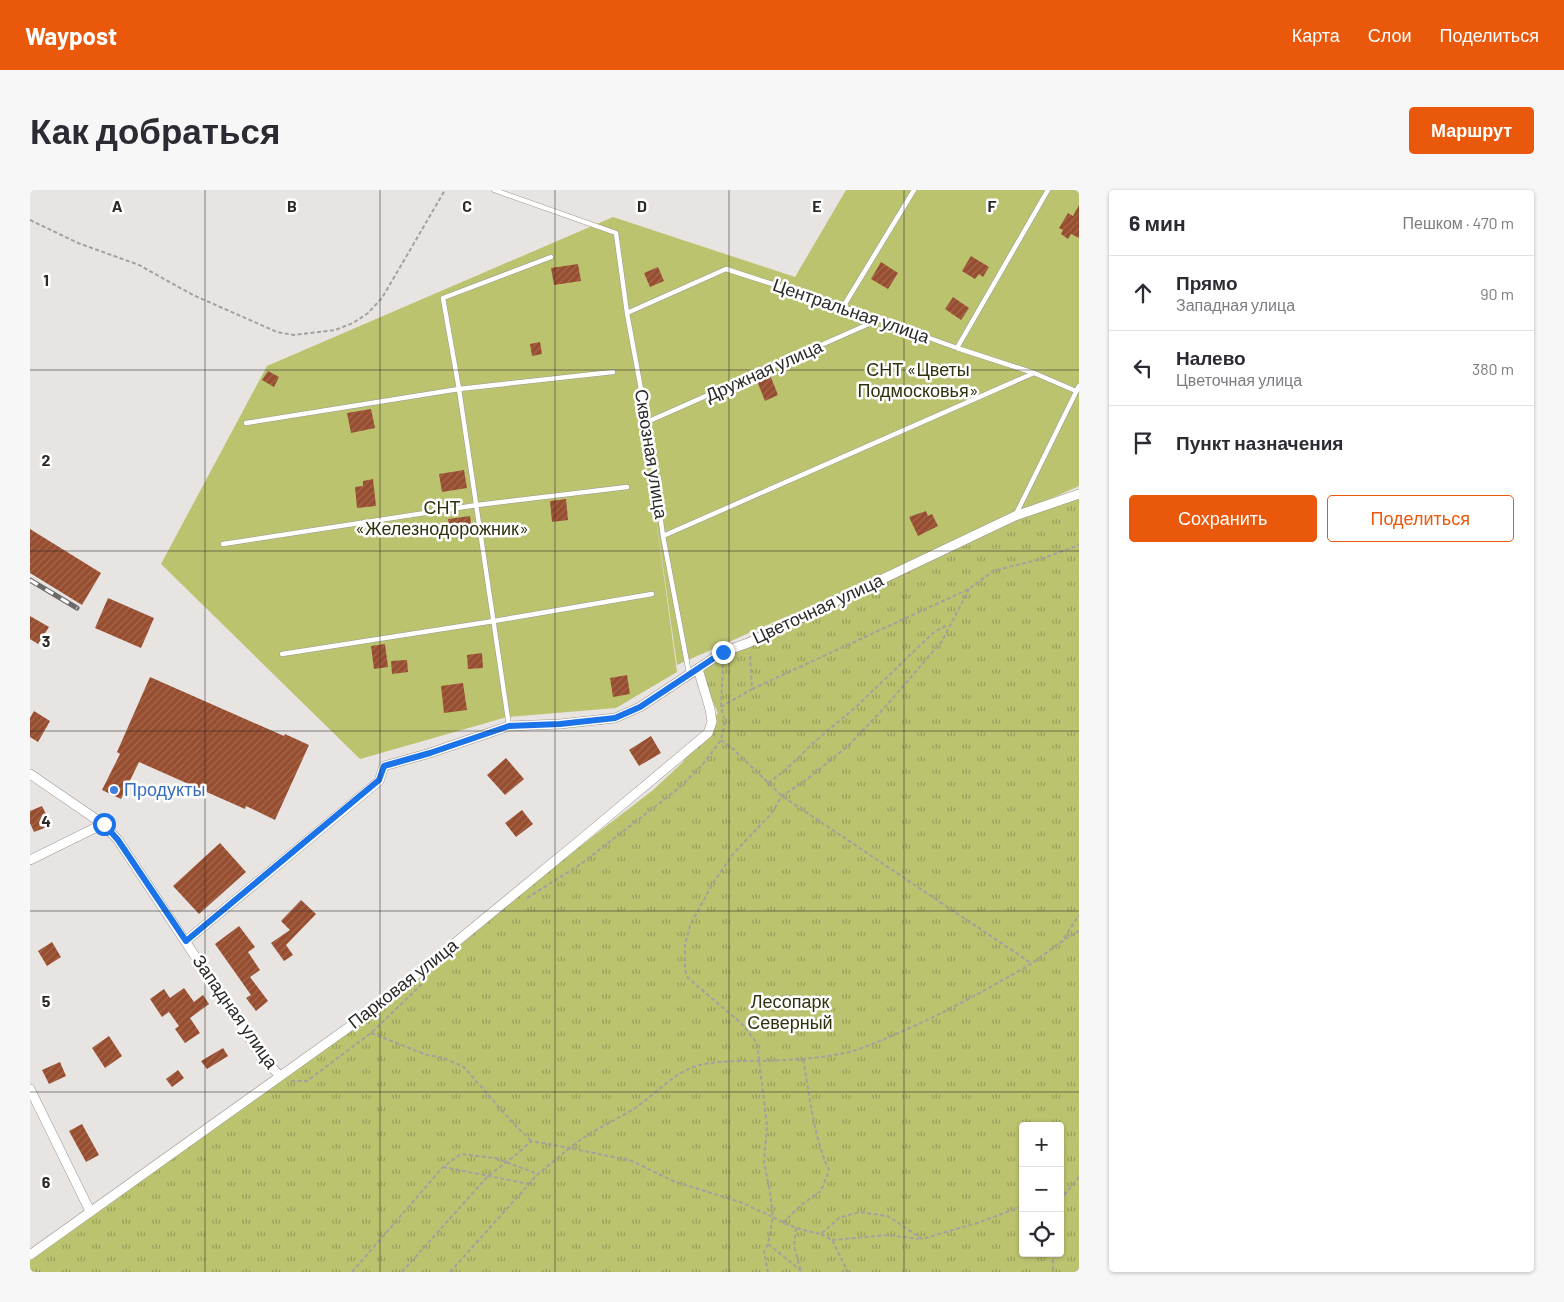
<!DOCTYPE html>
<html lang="ru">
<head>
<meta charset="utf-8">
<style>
	:root { --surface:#fff; --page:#f7f7f7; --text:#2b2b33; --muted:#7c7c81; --line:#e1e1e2; --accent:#ea580c }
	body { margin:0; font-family:Barlow,sans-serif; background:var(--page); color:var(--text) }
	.controls { position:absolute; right:15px; bottom:15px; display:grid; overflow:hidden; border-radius:5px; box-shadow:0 1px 4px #0004 }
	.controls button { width:45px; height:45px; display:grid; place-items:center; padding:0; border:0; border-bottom:1px solid var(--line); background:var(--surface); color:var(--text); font:25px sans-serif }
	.stop { position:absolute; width:15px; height:15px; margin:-11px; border:4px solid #1a73e8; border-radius:50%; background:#fff }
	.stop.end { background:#1a73e8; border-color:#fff; box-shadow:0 1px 5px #0008 }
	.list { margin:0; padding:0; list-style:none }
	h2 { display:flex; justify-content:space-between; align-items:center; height:65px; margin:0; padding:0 20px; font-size:21px }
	h2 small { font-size:16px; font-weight:400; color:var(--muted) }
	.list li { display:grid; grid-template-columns:32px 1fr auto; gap:15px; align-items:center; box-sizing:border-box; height:75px; padding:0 20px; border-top:1px solid var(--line) }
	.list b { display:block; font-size:19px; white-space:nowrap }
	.list p { margin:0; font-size:16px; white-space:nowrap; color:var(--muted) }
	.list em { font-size:16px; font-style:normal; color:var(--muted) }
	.actions { display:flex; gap:10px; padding:15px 20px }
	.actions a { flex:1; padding:11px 0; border:1px solid var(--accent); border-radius:5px; text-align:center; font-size:18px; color:var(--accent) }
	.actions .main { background:var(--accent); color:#fff }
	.icon { flex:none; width:28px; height:28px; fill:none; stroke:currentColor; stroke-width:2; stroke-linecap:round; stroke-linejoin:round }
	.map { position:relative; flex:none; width:1049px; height:1082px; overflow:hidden; border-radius:5px }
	header { display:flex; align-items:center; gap:30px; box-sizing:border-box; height:70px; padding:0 25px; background:var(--accent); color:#fff }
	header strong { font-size:24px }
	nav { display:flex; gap:28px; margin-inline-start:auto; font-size:18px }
	.intro { display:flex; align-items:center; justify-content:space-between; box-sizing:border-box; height:120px; padding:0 30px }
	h1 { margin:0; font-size:35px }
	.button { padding:12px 22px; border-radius:5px; background:var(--accent); color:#fff; font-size:18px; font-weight:700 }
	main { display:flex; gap:30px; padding:0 30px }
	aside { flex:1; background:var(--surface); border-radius:5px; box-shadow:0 1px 4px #0004 }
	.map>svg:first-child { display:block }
	.park { fill:url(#park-tufts); fill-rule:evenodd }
	.garden { fill:#bcc36f }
	.building { fill:url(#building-hatch) }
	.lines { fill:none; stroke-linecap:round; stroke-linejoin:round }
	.service-casing { stroke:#9a9694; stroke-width:5.5 }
	.minor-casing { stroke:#9a9694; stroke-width:10 }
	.path { stroke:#a3a09e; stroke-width:2; stroke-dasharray:4 2.5; stroke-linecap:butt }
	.service { stroke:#fff; stroke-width:4.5 }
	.minor { stroke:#fff; stroke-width:9 }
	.rail-casing { stroke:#6c6a69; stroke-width:5 }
	.rail { stroke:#fff; stroke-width:3; stroke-dasharray:9; stroke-linecap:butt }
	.route { stroke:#1a73e8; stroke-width:6 }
	.grid { fill:none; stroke:#2b2a29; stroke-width:1; stroke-opacity:0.55 }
	.shop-dot { fill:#3f7fe0; stroke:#fff; stroke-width:2 }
	.labels { text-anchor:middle; stroke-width:5; stroke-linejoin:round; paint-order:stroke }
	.street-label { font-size:18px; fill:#2b2a29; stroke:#fff }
	.park-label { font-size:18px; fill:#30320d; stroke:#fff }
	.shop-label { font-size:18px; fill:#366cbe; stroke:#fff; text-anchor:start }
	.grid-label { font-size:16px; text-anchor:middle; font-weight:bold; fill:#2b2a29; stroke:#fff; stroke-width:5; stroke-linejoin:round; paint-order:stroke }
</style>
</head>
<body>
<header>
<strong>Waypost</strong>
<nav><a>Карта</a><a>Слои</a><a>Поделиться</a></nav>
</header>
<div class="intro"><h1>Как добраться</h1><a class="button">Маршрут</a></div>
<main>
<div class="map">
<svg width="1049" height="1082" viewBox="0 0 1049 1082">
	<defs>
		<pattern id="park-tufts" width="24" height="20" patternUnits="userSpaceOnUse" patternTransform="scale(1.25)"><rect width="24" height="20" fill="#bcc36f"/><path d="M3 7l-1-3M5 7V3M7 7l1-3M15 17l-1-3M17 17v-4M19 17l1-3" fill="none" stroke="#999f5b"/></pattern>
		<pattern id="building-hatch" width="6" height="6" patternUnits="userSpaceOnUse" patternTransform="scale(1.25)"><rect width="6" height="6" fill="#974d2e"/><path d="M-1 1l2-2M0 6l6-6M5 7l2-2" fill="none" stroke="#a16a52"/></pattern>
	</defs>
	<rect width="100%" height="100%" fill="#e8e4e2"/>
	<!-- park -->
	<path class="park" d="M1049,305V1082H0V1069L320,838L426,752L623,600L653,572L688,523L672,488L676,474L687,464L813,396L861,375ZM993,936H1030V1063H993Z"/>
	<!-- garden -->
	<path class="garden" d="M816,0H1049V296L647,475L621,292L647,482L586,518L477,527L330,569L131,374L237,176L583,27L765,87Z"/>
	<!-- building -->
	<path class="building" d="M1049,15V48L1041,44L1038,49L1031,44L1033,40L1029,38L1038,23L1043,26Z
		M941,66L959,77L953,87L949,84L945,89L932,81Z
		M851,72L868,83L858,99L841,89Z
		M548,74L551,91L524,95L521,78Z
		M628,77L634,91L620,97L614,83Z
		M923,107L939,118L931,130L915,119Z
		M510,152L512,164L502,166L500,154Z
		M238,181L249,187L244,197L232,190Z
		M740,185L748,205L735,211L727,191Z
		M341,219L345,238L321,243L317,223Z
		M434,280L437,298L412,302L409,284Z
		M343,289L346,316L327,318L325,297L333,296V291Z
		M536,309L538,330L522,332L520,311Z
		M896,321L898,326L902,324L908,336L888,346L879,327Z
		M440,326L442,341L420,344L418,329Z
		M0,339L71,383L52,415L0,383Z
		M78,408L124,428L111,458L65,438Z
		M0,426L19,437L8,454L0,449Z
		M355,454L358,477L344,479L341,456Z
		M452,463L453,478L438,479L437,465Z
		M377,470L378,482L362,484L361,471Z
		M597,485L600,504L583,507L580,488Z
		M120,487L254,546L255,544L279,555L245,630L216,616L215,619L109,572L91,609L72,600L90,564L87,562Z
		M433,493L437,520L414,523L411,496Z
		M4,521L20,531L8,552L0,547V528Z
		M621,546L631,563L609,576L599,560Z
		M476,568L494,589L475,605L457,585Z
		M12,616L16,624L12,626L17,637L4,642L0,633V621Z
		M492,620L503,634L486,647L475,633Z
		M190,653L216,682L169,724L143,696Z
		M271,710L286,724L256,755L263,765L254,771L241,753L260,740L251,731Z
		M209,736L225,757L218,762L230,780L220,787L238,811L226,821L216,808L221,805L185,754Z
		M22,752L31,767L17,776L8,761Z
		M154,798L164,812L173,805L179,814L160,828L170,843L155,853L145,839L149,836L139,822L132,827L120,809L134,799L140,808Z
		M79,846L92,866L75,878L62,858Z
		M193,858L198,866L177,879L171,871Z
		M30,872L36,886L19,894L12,880Z
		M148,880L154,888L142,897L136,889Z
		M52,934L69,965L56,972L39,941Z"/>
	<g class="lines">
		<defs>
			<path id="service" d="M464,0L586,43L597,123L617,232L633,346L659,483
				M813,117L884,0
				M597,123L696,79L813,117L927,158L1004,183L1046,201
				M927,158L1018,0
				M617,232L850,129
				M216,233L429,199L583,182
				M986,324L1049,196
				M633,346L1004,183
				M193,354L447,315L597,297
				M252,464L464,431L622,404
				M479,536L429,199L413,108L521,67"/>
			<path id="minor" d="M0,584L73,634L88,650L232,867L250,886
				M0,670L73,634
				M156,751L349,591L354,576L400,563L479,536L530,534L585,528L610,517L693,462L718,453L985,326L1049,304
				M0,899L60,1021
				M0,1065L347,817L549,651L678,543L682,532L680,519L668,479"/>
		</defs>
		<!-- service casing -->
		<use href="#service" class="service-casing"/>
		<!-- minor casing -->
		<use href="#minor" class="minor-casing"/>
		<!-- path -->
		<path class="path" d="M0,30L48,53L109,75L163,105L247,142L264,145L305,140L323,133L338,123L352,108L415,0
			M939,399L912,451L856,516L818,556L776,590L752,606L741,624L703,664L683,693L661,733L655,754V780L658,788L711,833L727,853L737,936L734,972L740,1002L743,1027C758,1036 774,1041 791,1044L809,1028L829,1022L858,1026L892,1049L950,1032L993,1016
			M722,499L939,399L963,381L1011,369L1049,355
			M691,517L722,499L720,463
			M691,550L702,558L752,606L1001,773
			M738,593L753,582L790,547L827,516L904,442L918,435
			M497,708L551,674L649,598L673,574L691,550L695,532L691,517L693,475
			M1034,748L1049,725
			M341,843L397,865L414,868L434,877L481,931L501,951
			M261,891H277L341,843L393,793
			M413,977L499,994
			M1030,1010L1049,987
			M753,1033L771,1015L791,1001L799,980C783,946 780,905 773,869
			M766,1038L764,1056L771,1082
			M791,1044L802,1050L818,1082
			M802,1050L858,1045L889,1049
			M738,1054L773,1082
			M1023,1063V1082
			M322,1082L413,977L431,964L465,968L508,984
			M372,1082L458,986L487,964L501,951L540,958C561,940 586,931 608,916C630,900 646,880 674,874C692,871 709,871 727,871C761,870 800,869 832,858C890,836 946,806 999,775C1016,764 1030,751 1049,741
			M420,1082L508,984L540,958L602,971L643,991L710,1012L743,1027L738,1054L734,1062L738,1082"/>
		<!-- service -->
		<use href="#service" class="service"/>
		<!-- minor -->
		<use href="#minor" class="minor"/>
		<defs>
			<path id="rail" d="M0,390L47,418"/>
		</defs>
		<!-- rail casing -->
		<use href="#rail" class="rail-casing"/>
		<!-- rail -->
		<use href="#rail" class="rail"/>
	</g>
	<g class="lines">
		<!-- route -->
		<path class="route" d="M74,634L88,650L156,751L349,590L354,576L400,563L479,536L530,534L585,528L610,517L693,462"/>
	</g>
	<!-- grid -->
	<path class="grid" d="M175,0V1082M350,0V1082M525,0V1082M699,0V1082M874,0V1082M0,180H1049M0,361H1049M0,541H1049M0,721H1049M0,902H1049"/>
	<!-- markers -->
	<circle class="shop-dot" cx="84" cy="600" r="5"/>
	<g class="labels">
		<!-- street labels -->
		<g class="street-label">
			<text transform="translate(821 121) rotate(19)" y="6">Центральная улица</text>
			<text transform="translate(734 181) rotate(-24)" y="6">Дружная улица</text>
			<text transform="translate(621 264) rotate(81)" y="6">Сквозная улица</text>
			<text transform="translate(788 419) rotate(-25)" y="6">Цветочная улица</text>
			<text transform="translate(373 794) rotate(-38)" y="6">Парковая улица</text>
			<text transform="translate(205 822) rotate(55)" y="6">Западная улица</text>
		</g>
		<!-- park labels -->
		<g class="park-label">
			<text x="888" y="186">СНТ «Цветы<tspan x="888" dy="21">Подмосковья»</tspan></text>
			<text x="412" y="324">СНТ<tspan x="412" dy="21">«Железнодорожник»</tspan></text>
			<text x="760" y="818">Лесопарк<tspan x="760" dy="21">Северный</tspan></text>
		</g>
		<!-- shop labels -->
		<g class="shop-label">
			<text x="94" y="606">Продукты</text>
		</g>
	</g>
	<g class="grid-label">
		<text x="87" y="22">A</text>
		<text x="262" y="22">B</text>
		<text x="437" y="22">C</text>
		<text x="612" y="22">D</text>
		<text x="787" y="22">E</text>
		<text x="962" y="22">F</text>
		<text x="16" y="96">1</text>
		<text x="16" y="276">2</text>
		<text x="16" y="457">3</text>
		<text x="16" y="637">4</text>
		<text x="16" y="817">5</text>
		<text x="16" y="998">6</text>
	</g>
</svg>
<div class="controls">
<button>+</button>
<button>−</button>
<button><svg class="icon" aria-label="locate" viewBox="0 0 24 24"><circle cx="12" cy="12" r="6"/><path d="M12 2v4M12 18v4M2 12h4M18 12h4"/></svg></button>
</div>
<div class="stop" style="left:74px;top:634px"></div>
<div class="stop end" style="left:693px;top:462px"></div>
</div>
<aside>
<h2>6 мин<small>Пешком · 470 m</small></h2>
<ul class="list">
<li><svg class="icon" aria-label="ahead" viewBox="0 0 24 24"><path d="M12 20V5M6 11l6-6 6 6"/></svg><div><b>Прямо</b><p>Западная улица</p></div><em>90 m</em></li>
<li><svg class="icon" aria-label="left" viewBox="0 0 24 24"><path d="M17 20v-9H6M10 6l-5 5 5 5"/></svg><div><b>Налево</b><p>Цветочная улица</p></div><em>380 m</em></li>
<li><svg class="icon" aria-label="arrive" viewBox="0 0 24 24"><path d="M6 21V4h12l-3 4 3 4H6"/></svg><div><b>Пункт назначения</b></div></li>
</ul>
<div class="actions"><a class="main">Сохранить</a><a>Поделиться</a></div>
</aside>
</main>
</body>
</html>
